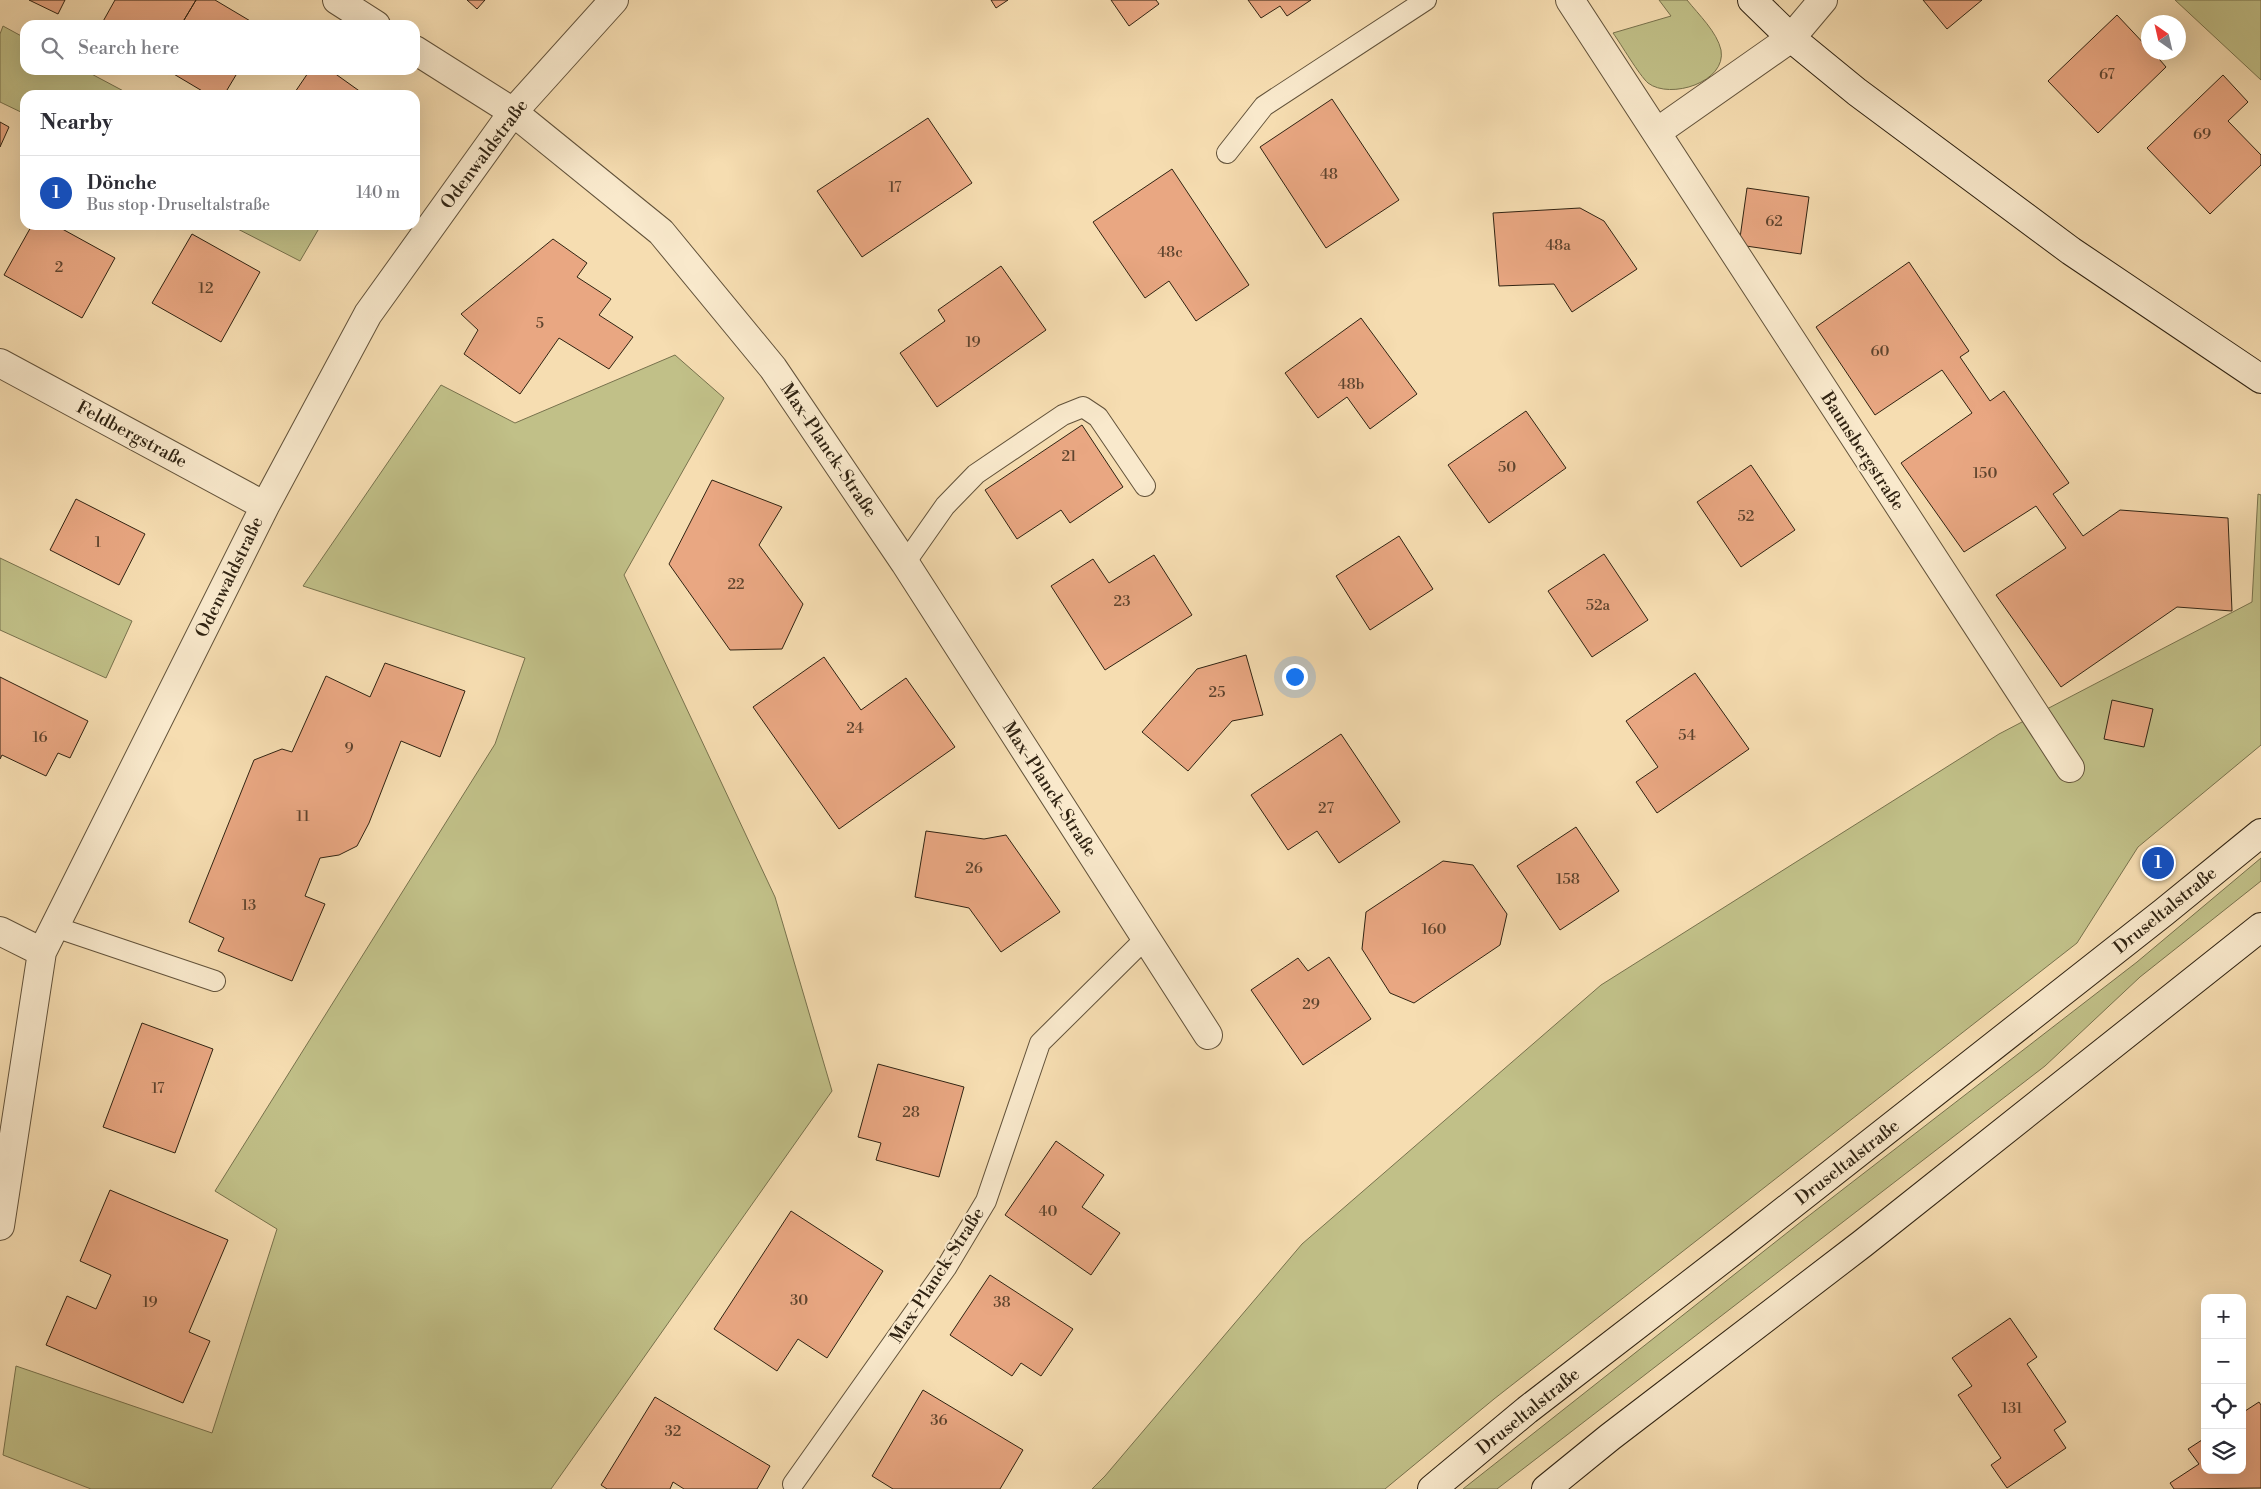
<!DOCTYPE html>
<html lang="en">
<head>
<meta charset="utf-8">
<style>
	:root { --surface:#fff; --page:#f7f7f7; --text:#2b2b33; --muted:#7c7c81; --line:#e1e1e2; --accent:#8f2418 }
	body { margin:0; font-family:"Libre Bodoni",serif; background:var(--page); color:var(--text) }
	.controls { position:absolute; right:15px; bottom:15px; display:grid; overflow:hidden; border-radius:10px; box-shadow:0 5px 20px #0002 }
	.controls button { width:45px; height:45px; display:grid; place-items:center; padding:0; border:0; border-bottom:1px solid var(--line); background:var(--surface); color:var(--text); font:25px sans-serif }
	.compass { position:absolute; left:2141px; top:15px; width:45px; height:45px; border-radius:50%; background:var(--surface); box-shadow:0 5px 20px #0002; rotate:326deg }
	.you { position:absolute; left:1294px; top:676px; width:18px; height:18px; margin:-12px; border:4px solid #fff; border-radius:50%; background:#1a73e8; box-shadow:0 0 0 8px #1a73e833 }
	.badge { display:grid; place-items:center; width:32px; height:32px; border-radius:50%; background:var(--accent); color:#fff; font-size:16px; font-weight:700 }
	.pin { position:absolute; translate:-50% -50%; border:2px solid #fff; box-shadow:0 1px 5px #0006 }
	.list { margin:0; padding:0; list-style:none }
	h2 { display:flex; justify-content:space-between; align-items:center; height:65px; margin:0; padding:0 20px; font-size:21px }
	h2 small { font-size:16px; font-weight:400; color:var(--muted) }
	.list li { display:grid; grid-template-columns:32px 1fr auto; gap:15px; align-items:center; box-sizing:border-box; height:75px; padding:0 20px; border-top:1px solid var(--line) }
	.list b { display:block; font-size:19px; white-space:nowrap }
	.list p { margin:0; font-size:16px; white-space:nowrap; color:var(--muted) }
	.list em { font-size:16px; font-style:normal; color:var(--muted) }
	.icon { flex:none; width:28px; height:28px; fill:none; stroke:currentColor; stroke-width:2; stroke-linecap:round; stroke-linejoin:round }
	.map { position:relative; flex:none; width:2261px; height:1489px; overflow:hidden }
	.search { position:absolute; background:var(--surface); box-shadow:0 5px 20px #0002; left:20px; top:20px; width:400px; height:55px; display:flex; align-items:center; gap:12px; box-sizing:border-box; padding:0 18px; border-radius:15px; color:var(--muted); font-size:19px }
	.panel { position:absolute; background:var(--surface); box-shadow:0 5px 20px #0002; left:20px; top:90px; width:400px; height:140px; border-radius:15px }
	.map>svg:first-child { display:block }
	.green { fill:#c1c088; stroke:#78724d }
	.building { fill:#e9a782; stroke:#302312 }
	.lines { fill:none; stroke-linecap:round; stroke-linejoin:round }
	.service-casing { stroke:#62523a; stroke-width:22 }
	.minor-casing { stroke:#62523a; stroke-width:30 }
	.secondary-casing { stroke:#302312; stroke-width:30 }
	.service { stroke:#f9e9cc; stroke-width:20 }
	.minor { stroke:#f9e9cc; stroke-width:28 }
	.secondary { stroke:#f9e9cc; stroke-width:28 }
	.labels { text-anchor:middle; stroke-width:4.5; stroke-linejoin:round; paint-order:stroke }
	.number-label { font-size:15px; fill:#5e442e }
	.street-label { font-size:18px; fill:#302312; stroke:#f9e9cc }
</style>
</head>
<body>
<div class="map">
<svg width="2261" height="1489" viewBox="0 0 2261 1489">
	<rect width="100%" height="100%" fill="#f6ddb1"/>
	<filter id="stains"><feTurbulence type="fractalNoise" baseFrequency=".004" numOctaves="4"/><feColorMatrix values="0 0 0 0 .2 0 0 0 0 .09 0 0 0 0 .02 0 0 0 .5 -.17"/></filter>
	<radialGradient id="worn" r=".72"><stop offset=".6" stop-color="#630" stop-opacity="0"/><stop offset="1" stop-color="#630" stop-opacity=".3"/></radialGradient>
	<!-- green -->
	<path class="green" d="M1659,0H1687C1699,15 1717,32 1721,50C1727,82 1670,100 1648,83C1639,75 1621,44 1613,33L1671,16Z
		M2175,0H2261V80Z
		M3,26L25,38V70H84L131,95H25V114L0,102V34Z
		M230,225H321L300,261Z
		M675,355L724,398L624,575L775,897L832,1091L551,1489H91L3,1455L16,1366L212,1433L277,1229L215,1191L495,744L525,658L303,586L441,385L515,423Z
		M2258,494L2261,495V745L2138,847L2077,943L1494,1399L1385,1489H1092L1105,1476L1302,1244L1601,985L1999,734L2252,602Z
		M0,558L132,621L106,678L0,630Z
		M2261,858V881L2140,977L2045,1066L1497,1489H1463L1802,1221L2137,962Z"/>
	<!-- building -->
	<path class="building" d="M29,0H65L58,14Z
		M115,0H196L181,25H101Z
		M196,0H215L257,25H181Z
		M467,0H485L477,9Z
		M991,0H1008L996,8Z
		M1111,0H1156L1159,4L1129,26Z
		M1248,0H1311L1287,16L1280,6L1261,18Z
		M1923,0H1982L1947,29Z
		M2117,15L2148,48V52H2153L2166,67L2098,133L2048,81Z
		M167,70H239L224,95H209Z
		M310,70H330L365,95H293Z
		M2223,75L2248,102L2228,121L2261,155V165L2210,214L2147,148Z
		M1332,99L1399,200L1326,248L1260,147Z
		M928,118L972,183L862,257L817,191Z
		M0,122L9,127L0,147Z
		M1172,169L1249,285L1196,321L1169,281L1145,298L1093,222Z
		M1747,188L1809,197L1801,254L1739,245Z
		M1580,208L1604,221L1637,269L1572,312L1554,284L1499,286L1493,213Z
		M32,225H55L115,258L82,318L4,275Z
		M192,234L260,272L221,342L152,303Z
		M553,239L587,263L577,277L611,299L599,315L633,337L609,369L559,338L520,394L464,354L478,330L461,314Z
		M1909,262L1969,351L1960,357L1990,401L2004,391L2069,483L2053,494L2083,536L2120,510L2228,518L2232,611L2177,607L2061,687L1996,595L2066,548L2036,506L1964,552L1901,463L1972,413L1942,370L1875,415L1816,327Z
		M1001,266L1046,330L937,407L900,353L945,321L938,310Z
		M1361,318L1417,394L1370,429L1347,397L1318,418L1285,373Z
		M1526,411L1566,468L1489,523L1448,465Z
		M1082,425L1123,487L1070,523L1061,510L1017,539L985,490Z
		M1751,465L1795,530L1741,567L1697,502Z
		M712,480L782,507L759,545L803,604L782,649L730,650L669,564Z
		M76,499L145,534L119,585L50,550Z
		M1399,536L1433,589L1370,630L1336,576Z
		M1604,554L1648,620L1592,657L1548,591Z
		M1154,555L1192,615L1105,670L1051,586L1093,559L1109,583Z
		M1246,655L1263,715L1232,721L1188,771L1142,732L1197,669Z
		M824,657L861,710L906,678L955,747L839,829L753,707Z
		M385,663L465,691L440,757L401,741L369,823L357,846L339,855L320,858L305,896L325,904L292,981L218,951L224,938L189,922L254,760L282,749L292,752L326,676L370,697Z
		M1695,673L1749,749L1657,813L1636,782L1658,767L1626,721Z
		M0,677L88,721L70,758L58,753L46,776L2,755L0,759Z
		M2112,700L2153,709L2144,747L2104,739Z
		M1341,734L1400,822L1339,863L1317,831L1288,850L1251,795Z
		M1576,827L1619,891L1560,930L1517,866Z
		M926,831L984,839L1006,835L1060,912L1001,952L969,908L915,897Z
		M1443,861L1473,865L1507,914L1500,945L1414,1003L1390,993L1362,949L1366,912Z
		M1329,957L1371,1019L1303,1065L1251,990L1298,958L1308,971Z
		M142,1023L213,1049L175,1153L103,1127Z
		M878,1064L964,1087L939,1177L876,1160L881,1143L858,1137Z
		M1056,1141L1104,1175L1082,1207L1120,1233L1091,1275L1005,1215Z
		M110,1190L228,1240L189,1332L210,1341L183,1403L46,1345L67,1296L96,1309L111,1275L80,1261Z
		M791,1211L883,1271L827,1358L798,1339L777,1371L714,1329Z
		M990,1275L1073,1329L1041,1376L1021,1363L1012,1376L950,1335Z
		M2010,1318L2037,1357L2027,1364L2066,1422L2054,1430L2066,1448L2007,1488L1991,1465L2001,1458L1958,1395L1972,1386L1952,1358Z
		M923,1390L1023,1450L1000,1489H893L872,1476Z
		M655,1397L770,1466L757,1489H684L673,1482L670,1489H607L601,1485Z
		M2259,1402L2261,1405V1488L2174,1489L2170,1483L2199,1464L2188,1449L2205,1438V1470H2242V1413Z"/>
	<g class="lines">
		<defs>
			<path id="service" d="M1227,153L1264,106L1426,0
				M905,563L945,506L976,474L1063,415L1083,407L1098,417L1145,486
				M55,927L215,981
				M793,1484L946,1268L986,1201L1040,1043L1145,939"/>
			<path id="minor" d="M337,0L376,25
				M1570,0L2070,768
				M415,50L513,112L661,232L773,368L905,563L1208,1035
				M1657,132L1791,38L1823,0
				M0,363L265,506
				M0,931L42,952
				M0,1226L42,952L265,506L368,314L513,112L614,0"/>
			<path id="secondary" d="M1752,0L1791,38L1857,92L2071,251L2261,379
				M1432,1489L1527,1410L1737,1248L2164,912L2261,833
				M1546,1489L1610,1437L1862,1244L2261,927"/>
		</defs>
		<!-- service casing -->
		<use href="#service" class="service-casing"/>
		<!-- minor casing -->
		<use href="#minor" class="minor-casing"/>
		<!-- secondary casing -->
		<use href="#secondary" class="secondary-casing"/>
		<!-- service -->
		<use href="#service" class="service"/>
		<!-- minor -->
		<use href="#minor" class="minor"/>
		<!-- secondary -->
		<use href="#secondary" class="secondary"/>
	</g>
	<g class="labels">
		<!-- number labels -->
		<g class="number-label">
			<text x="2107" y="79">67</text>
			<text x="2202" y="139">69</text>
			<text x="1329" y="179">48</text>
			<text x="895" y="192">17</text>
			<text x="1774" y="226">62</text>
			<text x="1558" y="250">48a</text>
			<text x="1170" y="257">48c</text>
			<text x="59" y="272">2</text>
			<text x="206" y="293">12</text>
			<text x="540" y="328">5</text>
			<text x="973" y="347">19</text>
			<text x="1880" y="356">60</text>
			<text x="1351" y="389">48b</text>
			<text x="1069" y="461">21</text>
			<text x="1507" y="472">50</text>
			<text x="1985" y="478">150</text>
			<text x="1746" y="521">52</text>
			<text x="98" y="547">1</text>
			<text x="736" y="589">22</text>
			<text x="1122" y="606">23</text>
			<text x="1598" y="610">52a</text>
			<text x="1217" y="697">25</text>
			<text x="855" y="733">24</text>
			<text x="1687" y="740">54</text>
			<text x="40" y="742">16</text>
			<text x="349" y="753">9</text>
			<text x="1326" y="813">27</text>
			<text x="303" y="821">11</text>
			<text x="974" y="873">26</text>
			<text x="1568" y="884">158</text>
			<text x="249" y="910">13</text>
			<text x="1434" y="934">160</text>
			<text x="1311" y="1009">29</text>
			<text x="158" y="1093">17</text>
			<text x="911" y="1117">28</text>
			<text x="1048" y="1216">40</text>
			<text x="799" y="1305">30</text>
			<text x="150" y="1307">19</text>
			<text x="1002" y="1307">38</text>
			<text x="2012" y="1413">131</text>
			<text x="939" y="1425">36</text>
			<text x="673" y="1436">32</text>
		</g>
		<!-- street labels -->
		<g class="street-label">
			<text transform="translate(484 154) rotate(-53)" y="6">Odenwaldstraße</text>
			<text transform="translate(132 434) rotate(28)" y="6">Feldbergstraße</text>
			<text transform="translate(829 450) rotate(56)" y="6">Max-Planck-Straße</text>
			<text transform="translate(1863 451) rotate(57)" y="6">Baunsbergstraße</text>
			<text transform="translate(229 577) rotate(-64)" y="6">Odenwaldstraße</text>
			<text transform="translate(1050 789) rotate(57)" y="6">Max-Planck-Straße</text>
			<text transform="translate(2165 910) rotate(-39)" y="6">Druseltalstraße</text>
			<text transform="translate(1847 1162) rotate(-38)" y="6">Druseltalstraße</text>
			<text transform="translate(937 1275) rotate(-57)" y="6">Max-Planck-Straße</text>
			<text transform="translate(1528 1411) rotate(-39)" y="6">Druseltalstraße</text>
		</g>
	</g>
	<rect width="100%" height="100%" filter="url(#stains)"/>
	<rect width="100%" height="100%" fill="url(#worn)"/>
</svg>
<div class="controls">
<button>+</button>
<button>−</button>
<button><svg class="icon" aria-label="locate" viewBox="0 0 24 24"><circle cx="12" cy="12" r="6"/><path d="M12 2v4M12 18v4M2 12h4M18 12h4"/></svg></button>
<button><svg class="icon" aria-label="layers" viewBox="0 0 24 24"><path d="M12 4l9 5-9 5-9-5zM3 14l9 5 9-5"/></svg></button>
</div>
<svg class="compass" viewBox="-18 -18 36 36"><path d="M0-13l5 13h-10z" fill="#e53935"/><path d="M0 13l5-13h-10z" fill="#7c7c81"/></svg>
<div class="you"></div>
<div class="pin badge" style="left:2158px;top:863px;background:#1a4fb4">1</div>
<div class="search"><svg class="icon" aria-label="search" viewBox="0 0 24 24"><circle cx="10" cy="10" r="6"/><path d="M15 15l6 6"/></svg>Search here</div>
<section class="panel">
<h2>Nearby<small></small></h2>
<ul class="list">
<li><span class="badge" style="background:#1a4fb4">1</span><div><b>Dönche</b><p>Bus stop · Druseltalstraße</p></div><em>140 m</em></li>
</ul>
</section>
</div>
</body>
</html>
